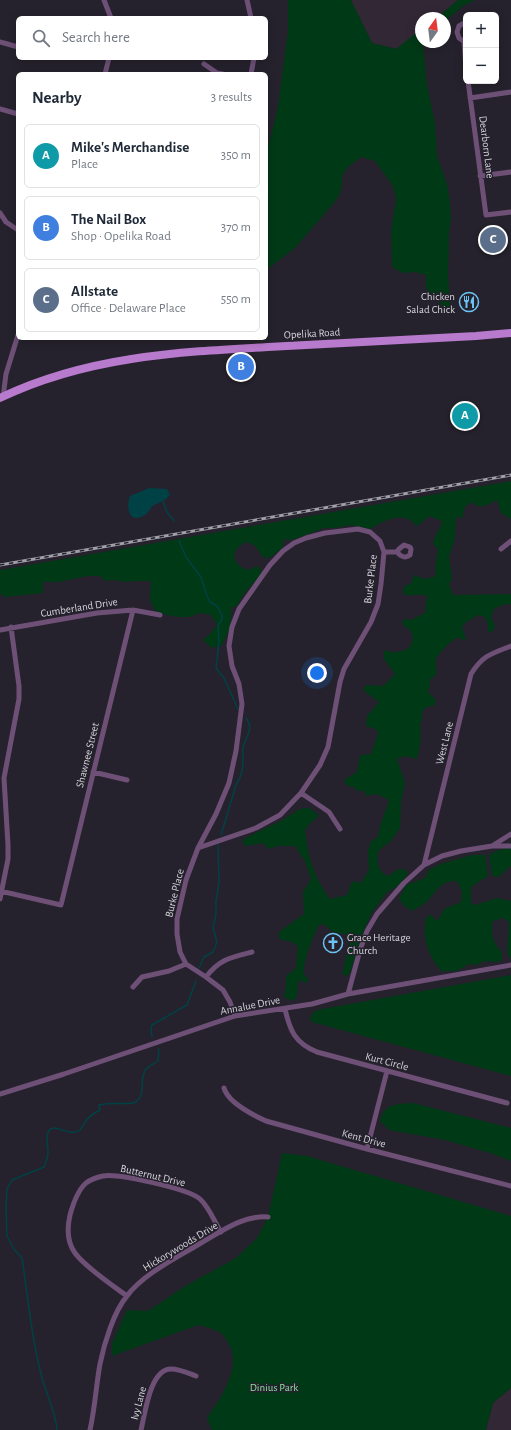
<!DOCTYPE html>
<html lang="en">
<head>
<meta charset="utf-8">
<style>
	:root { --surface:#fff; --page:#f2f2f3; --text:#1f2937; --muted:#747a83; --line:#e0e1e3; --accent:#416e8b }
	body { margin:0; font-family:"Alegreya Sans",sans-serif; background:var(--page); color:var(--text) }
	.controls { position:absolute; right:12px; top:12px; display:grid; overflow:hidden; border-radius:6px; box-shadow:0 2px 10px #0003 }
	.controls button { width:36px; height:36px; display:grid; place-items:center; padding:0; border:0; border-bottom:1px solid var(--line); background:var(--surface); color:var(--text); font:20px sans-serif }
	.compass { position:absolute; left:415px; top:12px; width:36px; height:36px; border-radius:50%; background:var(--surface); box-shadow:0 2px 10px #0003; rotate:14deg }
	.you { position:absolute; left:317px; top:673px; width:14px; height:14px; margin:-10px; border:3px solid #fff; border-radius:50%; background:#1a73e8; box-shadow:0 0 0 6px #1a73e833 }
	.badge { display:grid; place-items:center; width:26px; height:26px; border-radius:50%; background:var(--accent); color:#fff; font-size:13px; font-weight:700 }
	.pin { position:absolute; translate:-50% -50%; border:2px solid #fff; box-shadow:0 1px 4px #0006 }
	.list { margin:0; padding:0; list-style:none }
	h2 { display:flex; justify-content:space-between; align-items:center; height:52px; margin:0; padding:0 16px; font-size:17px }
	h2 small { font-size:13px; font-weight:400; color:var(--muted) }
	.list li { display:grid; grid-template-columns:26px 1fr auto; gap:12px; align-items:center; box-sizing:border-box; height:64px; margin:0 8px 8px; padding:0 8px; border:1px solid var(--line); border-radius:6px }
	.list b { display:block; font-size:15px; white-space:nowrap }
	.list p { margin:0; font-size:13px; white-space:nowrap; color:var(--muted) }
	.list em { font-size:13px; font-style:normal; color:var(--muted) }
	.icon { flex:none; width:22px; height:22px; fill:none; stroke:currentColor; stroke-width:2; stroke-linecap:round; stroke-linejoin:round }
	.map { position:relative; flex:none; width:511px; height:1430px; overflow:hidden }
	.search { position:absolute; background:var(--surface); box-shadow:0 2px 10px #0003; left:16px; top:16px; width:252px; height:44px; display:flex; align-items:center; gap:10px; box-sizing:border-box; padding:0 14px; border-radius:6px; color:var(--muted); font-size:15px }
	.panel { position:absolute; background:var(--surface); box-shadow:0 2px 10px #0003; left:16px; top:72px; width:252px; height:268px; border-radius:6px }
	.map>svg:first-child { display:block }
	.commercial { fill:#322735 }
	.green { fill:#003916 }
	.water { fill:#004145 }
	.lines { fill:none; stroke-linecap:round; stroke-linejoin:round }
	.stream { stroke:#004145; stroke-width:1.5 }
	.street { stroke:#6e5077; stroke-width:5 }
	.primary { stroke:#b87acc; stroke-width:8 }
	.rail-casing { stroke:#a19fa8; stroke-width:3 }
	.rail { stroke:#25222d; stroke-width:1.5; stroke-dasharray:4.5; stroke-linecap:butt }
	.labels { text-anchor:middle; stroke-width:3; stroke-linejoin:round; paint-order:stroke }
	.street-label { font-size:11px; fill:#d5d3db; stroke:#25222d }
	.poi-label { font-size:11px; fill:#d5d3db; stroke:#25222d; text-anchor:end }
	.park-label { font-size:11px; fill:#88e09d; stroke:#25222d }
</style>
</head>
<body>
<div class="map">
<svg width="511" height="1430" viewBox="0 0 511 1430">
	<rect width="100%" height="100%" fill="#25222d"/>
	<!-- commercial -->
	<path class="commercial" d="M350,0H462L445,18H421V33L397,49L372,43Z
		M511,1388V1430H486L493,1403Z"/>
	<!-- green -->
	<path class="green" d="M288,0H351L372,43L396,49L421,29V42H425L423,46L427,85L435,123L437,156L447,184L449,195L451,218L449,232L448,276L450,307V310L448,311L444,310L437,299L426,289V275L415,272L403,273L392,267L391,232L396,199L393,186L375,161L361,157L348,167L342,176V185L339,196L333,204L295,248L266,270V155L278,107L288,31Z
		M458,0H475L463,6L445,21V18H436Z
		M511,481V519L501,513L497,500C487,505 480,510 471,502L465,507L462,519L456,516L455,539L449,556L452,579L449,584L453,595L511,594V604L502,605L494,609L491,617L495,626L493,631L488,632V625L485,617L478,615L465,623L462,627L466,639L464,640C463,640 460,638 458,638C453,638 440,652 437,657C435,662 436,668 437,673L435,676L430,679V686L428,690V692L436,700L435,704L433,706C423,706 421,712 422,721L420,723C422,736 420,747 417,759L405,756L397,759L405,783L401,802L400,828L391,841L378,851C377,862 377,871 388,876L399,869H404L408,874L397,886L387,892L372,912L361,937L350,973L347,976L342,974L350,941L348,935L333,932L325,925L320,924C314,932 304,960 304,970C303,974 305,976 308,978V982L304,983L301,980L298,981L297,996L293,1001L284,997L286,988V976L296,968L298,946L292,942L279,939V932L304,914L303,892L311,879L305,861L295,846H278L269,849L263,843L245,846L242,840C255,833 268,827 281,821C289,817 297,808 306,808C311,808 315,812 319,816L312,821L305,830C308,857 314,877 330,899L347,895L352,881L361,883L369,870L368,851L371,841L378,837C380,824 385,813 389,800L377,794L366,796L365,791H357L354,787L347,786L344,780L357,772L360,755L371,754L378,733L376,729L366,726L367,716L379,702L363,690L366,685L383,686L395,674L384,659V650C394,654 400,652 409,648L413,639L411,631L402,624L403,620L407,619L411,620L425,613L427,596C419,593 411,597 403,594V589L406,585L411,584L414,575L425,579L436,576C434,564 437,560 438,549L433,544C434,535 441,529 442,521L429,516L419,525L416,526C405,510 384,520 371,529L350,525L336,528H324L292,540L284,539L282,548L271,557L264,558L254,545L246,542C230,550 231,563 247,570L258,566L261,570V575L246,591L236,607H231C232,620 229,633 222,645L212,648L203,640L211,633L217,625L211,615L200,613L189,617H178L163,614L155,610L150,600L151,581H134L126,582L114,580L105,581L100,576H88L58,582H43V593L4,597L0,593V570Z
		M507,848L511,849V867L510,866L499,877L492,876L489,855L494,852Z
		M472,855H485L488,876L471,887V903L475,905L497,898L511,901V959L507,953L509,922L503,918L493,921C490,933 493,943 502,952V960L497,962L485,961L476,965L469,964L457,971H441C428,956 422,938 426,918L432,914L434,919L438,920L444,909L461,902L462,892L457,881C439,880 436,894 424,904C421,906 416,908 413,911L404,906L399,899L406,885L425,878L429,870L441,864Z
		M511,975V1076L312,1022L310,1019C312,1012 315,1010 322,1009Z
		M413,1103L511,1128V1161L490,1153L445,1140L389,1130L380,1121C384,1103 397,1104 413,1103Z
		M282,1153L307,1156L511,1216V1388L493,1403L486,1430H212L207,1418C221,1398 244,1364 227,1341C226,1339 224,1336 222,1334C215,1329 206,1327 198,1325L112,1356V1344L127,1310L148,1311L187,1285L236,1258L257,1238L268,1217Z"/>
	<!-- water -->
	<path class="water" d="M149,488L167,489L170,495C167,500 160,502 154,505C150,508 149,513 143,516C128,524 126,506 130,496Z"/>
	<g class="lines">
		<!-- stream -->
		<path class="stream" d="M163,501L167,512L174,521
			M179,541L186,557L201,577L207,596L210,602L217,606L222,615V620L218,625L219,641L216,668L224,678L238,709
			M221,835L236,785C242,776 243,769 243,758C243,755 242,751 243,748C245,737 255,729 246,718
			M199,968L204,957L213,952L217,942L213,928L216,914V901L219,883L218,845
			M152,1037L151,1029L152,1025L187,1005L196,981
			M57,1430C56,1411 45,1392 41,1374C31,1336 28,1297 22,1258L14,1249L7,1236L6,1208L7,1189L12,1180L44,1167C46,1162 48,1157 48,1152C48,1145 43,1128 55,1128C63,1129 71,1136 80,1130C82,1128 83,1124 85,1122C89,1116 94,1113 100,1110L99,1105C110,1101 129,1106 136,1102C146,1094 140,1083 144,1073C146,1066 153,1065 158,1061L159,1049"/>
		<!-- street -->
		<path class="street" d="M104,0L111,18
			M247,0L251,18
			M466,22L459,26L457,32L459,38L466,43
			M0,42L18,47
			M464,42L466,68
			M204,64L217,73L223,74
			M105,74L109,58
			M251,74L254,58
			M468,81L486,215L511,212
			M470,98L511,92
			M0,109L18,114
			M480,176L511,172
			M0,213L6,222L18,230
			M3,397L6,374L18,335
			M404,545L410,547L411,549L410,555C405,559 400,556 397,552L399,549Z
			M501,549L511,541
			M384,552H397
			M0,630L97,613L133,610L160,615
			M93,772L127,780
			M301,793L329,812L340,829
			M493,846H511
			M198,848L216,814L229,783L236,751L242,704L239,684L232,666L229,646L232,627L239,609L270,565L283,551L294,543L306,538L325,533L358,529L370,532L380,541L384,552L381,584L378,604L371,622L344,669L340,682L328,747L320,765L301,793L280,815L256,828L198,848L186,880L177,919V934L180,952L186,964L206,977L223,990L230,1002L235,1016
			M424,865L471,674C483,655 491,654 511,646
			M0,891L61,905L133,610
			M0,899L8,859V845L4,778L19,699V686L11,627
			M206,977C219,959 232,957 252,952
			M133,987L142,977L169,971L186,964
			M348,994L360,950L367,931L377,914L404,883L424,865L442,856L461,851L492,846L511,834
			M285,1009C290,1031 295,1043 317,1052L507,1103
			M224,1088C228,1103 253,1115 266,1121L367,1149L511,1186
			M0,1094L64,1074L235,1016L312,1004L348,994L511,965
			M367,1149L387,1071
			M127,1296C112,1285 85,1267 75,1253C67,1242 67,1228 70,1215C73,1204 77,1191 86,1183C90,1180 98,1177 103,1176C118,1173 189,1189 200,1199C209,1207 214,1221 221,1232
			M90,1430C95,1408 96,1386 100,1364C104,1344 114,1311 127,1296C143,1274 178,1257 201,1243C222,1231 243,1215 268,1217
			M141,1430C145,1414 150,1369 171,1369C179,1369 188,1373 196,1376"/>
		<!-- primary -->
		<path class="primary" d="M0,398C85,357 176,352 268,347C337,343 407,340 476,336L511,333"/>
		<defs>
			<path id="rail" d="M0,565L511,475"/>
		</defs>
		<!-- rail casing -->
		<use href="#rail" class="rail-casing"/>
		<!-- rail -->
		<use href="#rail" class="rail"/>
	</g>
	<!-- icons -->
	<defs>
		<symbol id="restaurant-ring" viewBox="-11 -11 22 22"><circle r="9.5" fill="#25222d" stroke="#6ac3f2" stroke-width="1.5"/><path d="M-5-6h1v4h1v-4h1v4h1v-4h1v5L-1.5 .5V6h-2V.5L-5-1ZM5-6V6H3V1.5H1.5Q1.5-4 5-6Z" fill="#6ac3f2"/></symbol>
		<symbol id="church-ring" viewBox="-11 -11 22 22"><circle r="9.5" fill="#25222d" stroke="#6ac3f2" stroke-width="1.5"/><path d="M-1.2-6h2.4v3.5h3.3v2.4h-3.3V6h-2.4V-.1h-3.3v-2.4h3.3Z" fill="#6ac3f2"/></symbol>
	</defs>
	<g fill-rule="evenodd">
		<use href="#restaurant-ring" x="458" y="291" width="22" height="22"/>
		<use href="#church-ring" x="322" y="932" width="22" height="22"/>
	</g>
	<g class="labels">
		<!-- street labels -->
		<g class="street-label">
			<text transform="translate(487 147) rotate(83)" y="4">Dearborn Lane</text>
			<text transform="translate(312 333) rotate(-3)" y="4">Opelika Road</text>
			<text transform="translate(370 579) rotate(-83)" y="4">Burke Place</text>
			<text transform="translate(79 607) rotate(-9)" y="4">Cumberland Drive</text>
			<text transform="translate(444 743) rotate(-76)" y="4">West Lane</text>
			<text transform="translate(87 755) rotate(-76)" y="4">Shawnee Street</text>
			<text transform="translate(174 893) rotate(-76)" y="4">Burke Place</text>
			<text transform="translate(250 1005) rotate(-11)" y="4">Annalue Drive</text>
			<text transform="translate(387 1061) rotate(15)" y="4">Kurt Circle</text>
			<text transform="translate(364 1138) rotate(15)" y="4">Kent Drive</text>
			<text transform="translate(153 1175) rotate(13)" y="4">Butternut Drive</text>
			<text transform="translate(180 1246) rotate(-31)" y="4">Hickorywoods Drive</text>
			<text transform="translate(138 1403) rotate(-75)" y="4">Ivy Lane</text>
		</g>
		<!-- poi labels -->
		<g class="poi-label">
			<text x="455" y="300">Chicken<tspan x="455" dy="13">Salad Chick</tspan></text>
			<text x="347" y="941" text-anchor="start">Grace Heritage<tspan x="347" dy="13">Church</tspan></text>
		</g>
		<!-- park labels -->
		<g class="park-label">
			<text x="274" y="1391">Dinius Park</text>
		</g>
	</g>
</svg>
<div class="controls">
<button>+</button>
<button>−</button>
</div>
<svg class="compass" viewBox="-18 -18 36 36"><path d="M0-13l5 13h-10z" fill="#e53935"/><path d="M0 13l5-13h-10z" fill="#747a83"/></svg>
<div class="you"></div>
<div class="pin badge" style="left:465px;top:416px;background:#0f9aa8">A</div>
<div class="pin badge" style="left:241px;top:367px;background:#3f7fe0">B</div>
<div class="pin badge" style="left:493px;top:240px;background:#5c6f8a">C</div>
<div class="search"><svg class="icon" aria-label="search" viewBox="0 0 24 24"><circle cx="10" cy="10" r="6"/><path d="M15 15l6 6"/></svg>Search here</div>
<section class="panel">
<h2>Nearby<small>3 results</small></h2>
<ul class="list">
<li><span class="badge" style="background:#0f9aa8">A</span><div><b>Mike's Merchandise</b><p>Place</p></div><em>350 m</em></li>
<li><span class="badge" style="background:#3f7fe0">B</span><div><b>The Nail Box</b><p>Shop · Opelika Road</p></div><em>370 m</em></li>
<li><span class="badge" style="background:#5c6f8a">C</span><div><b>Allstate</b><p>Office · Delaware Place</p></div><em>550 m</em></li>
</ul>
</section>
</div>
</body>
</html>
